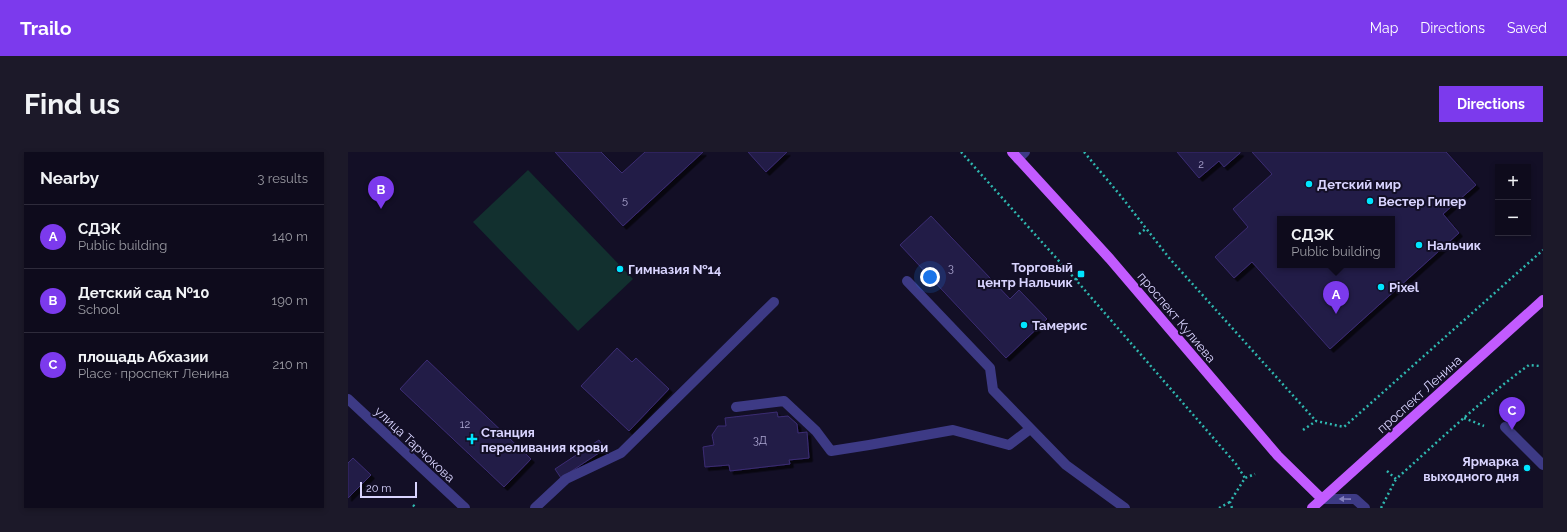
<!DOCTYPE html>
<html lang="en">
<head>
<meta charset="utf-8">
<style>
	:root { --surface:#0e0b1c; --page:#1c1929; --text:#f1f3f6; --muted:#9b9ba3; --line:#2e2b3b; --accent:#7c3aed }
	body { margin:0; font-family:Raleway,sans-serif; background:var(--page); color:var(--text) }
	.controls { position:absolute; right:12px; top:12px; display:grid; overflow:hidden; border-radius:0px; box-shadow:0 2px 6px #0003 }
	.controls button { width:36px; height:36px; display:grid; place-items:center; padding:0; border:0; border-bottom:1px solid var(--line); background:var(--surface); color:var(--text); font:20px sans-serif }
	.scale { position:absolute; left:12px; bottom:10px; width:57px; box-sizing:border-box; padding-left:4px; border:2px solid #d9d4ff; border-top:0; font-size:11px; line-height:14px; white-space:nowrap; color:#d9d4ff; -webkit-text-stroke:3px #130f26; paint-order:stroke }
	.you { position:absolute; left:582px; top:125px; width:14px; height:14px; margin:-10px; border:3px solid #fff; border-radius:50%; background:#1a73e8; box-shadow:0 0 0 6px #1a73e833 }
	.badge { display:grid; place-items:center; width:26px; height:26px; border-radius:50%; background:var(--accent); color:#fff; font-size:13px; font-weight:700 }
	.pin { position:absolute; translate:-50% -33px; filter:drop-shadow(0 1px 2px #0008) }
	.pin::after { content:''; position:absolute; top:21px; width:14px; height:12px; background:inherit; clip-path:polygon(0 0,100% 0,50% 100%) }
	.popup { position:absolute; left:929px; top:64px; width:118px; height:52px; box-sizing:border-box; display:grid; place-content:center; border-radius:0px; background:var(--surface); filter:drop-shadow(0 1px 3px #0005); font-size:13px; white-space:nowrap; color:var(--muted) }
	.popup b { font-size:15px; color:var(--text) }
	.popup::after { content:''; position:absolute; left:50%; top:100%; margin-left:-8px; border:8px solid transparent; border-top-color:var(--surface) }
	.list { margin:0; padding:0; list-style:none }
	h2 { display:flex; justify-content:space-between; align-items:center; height:52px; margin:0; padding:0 16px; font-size:17px }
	h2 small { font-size:13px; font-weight:400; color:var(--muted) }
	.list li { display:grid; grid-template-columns:26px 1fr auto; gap:12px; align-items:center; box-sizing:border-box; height:64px; padding:0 16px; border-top:1px solid var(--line) }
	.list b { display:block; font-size:15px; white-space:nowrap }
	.list p { margin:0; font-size:13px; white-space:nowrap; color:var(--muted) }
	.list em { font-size:13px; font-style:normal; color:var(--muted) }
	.map { position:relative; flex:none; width:1195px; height:356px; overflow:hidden; border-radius:0px }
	header { display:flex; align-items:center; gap:24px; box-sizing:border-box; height:56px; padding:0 20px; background:var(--accent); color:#fff }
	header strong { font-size:19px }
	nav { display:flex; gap:22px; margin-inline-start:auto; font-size:14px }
	.intro { display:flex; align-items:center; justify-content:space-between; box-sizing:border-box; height:96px; padding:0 24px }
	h1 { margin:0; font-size:28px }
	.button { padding:10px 18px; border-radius:0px; background:var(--accent); color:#fff; font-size:14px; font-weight:700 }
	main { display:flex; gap:24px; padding:0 24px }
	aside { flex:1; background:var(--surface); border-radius:0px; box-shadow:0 2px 6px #0003 }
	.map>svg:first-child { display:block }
	.pitch { fill:#12302f }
	.building { fill:#241b47; stroke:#3b2d73; fill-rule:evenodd; filter:url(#shadow) }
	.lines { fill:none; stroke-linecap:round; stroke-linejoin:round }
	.path { stroke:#2fb8b0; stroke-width:2.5; stroke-dasharray:2 3; stroke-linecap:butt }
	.minor { stroke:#3d3a85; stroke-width:10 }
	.major { stroke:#c25bff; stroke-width:10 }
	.oneway { fill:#837fbc }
	.poi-dot { fill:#00e5ff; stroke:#130f26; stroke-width:1.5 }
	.labels { text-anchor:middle; stroke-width:4; stroke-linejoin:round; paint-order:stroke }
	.number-label { font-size:11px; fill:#aca6d1 }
	.poi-label { font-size:13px; font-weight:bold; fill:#d9d4ff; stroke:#130f26; text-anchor:start }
	.street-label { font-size:13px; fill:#d9d4ff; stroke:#130f26 }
</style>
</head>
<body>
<header>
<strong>Trailo</strong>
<nav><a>Map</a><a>Directions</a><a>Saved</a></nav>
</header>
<div class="intro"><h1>Find us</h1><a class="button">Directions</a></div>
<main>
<aside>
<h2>Nearby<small>3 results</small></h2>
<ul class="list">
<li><span class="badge">A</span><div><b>СДЭК</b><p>Public building</p></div><em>140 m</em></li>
<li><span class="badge">B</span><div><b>Детский сад №10</b><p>School</p></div><em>190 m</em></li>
<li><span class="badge">C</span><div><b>площадь Абхазии</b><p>Place · проспект Ленина</p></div><em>210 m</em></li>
</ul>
</aside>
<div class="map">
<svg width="1195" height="356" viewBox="0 0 1195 356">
	<defs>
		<filter id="shadow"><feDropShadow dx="3.5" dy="3.5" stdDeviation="0" flood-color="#0009"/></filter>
	</defs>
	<rect width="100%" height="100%" fill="#130f26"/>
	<!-- pitch -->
	<path class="pitch" d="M180,18L285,127L230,179L125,70Z"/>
	<!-- building -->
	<path class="building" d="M207,0H253L274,21L297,0H355L275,74Z
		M400,0H439L418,20Z
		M829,0H892V1L876,15L871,9L851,26Z
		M904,0H1098L1128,33L1095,62L1111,81L982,197L904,110L886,126L867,105L900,75L885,57L924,22ZM932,67H1044V113H932Z
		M583,64L662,147L671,138L699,167L658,206L552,93Z
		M269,196L284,210L288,206L321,237L281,279L233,234Z
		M79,208L183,307L156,335L52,237Z
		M429,260L430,265L440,264L449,272L450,281L459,280L461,306L441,308L442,312L382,319L381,313L357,315L355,295L366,293L364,283L370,274H378L377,266Z
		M251,288L257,297L213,326L207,317Z
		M5,306L23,323L0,346V311Z"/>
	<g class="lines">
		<!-- path -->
		<path class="path" d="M613,0L728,128L888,312L897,326
			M736,0L772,43L822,107L968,269
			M791,82L799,76
			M728,128L733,122
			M1116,266L1136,274
			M955,278L968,269L996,275L1195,98
			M1039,319L1048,327C1092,288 1134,247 1181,213L1192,214
			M65,353L68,356
			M871,356L882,350
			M884,356L882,350L897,326L907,322
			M1033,356L1048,327"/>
		<!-- minor -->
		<path class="minor" d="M670,7L677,0
			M559,129L642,216L645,238L718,313L777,356
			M0,247L117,356
			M388,255L436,249L468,279L483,299L521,293L605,278L661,293L682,277
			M1157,275L1195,313
			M974,347H1007L1017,356
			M187,356L218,327L273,301L426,150"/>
		<!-- major -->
		<path class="major" d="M664,0L762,107L930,304L974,347
			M964,356L1195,148"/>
	</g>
	<!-- one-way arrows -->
	<defs><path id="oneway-solid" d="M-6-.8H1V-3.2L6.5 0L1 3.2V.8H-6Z"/></defs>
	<use class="oneway" href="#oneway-solid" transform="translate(997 347) rotate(-179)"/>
	<!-- markers -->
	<g class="poi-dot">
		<circle cx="961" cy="32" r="4"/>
		<circle cx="1022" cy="49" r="4"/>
		<circle cx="1071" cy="93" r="4"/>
		<circle cx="272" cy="117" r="4"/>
		<rect x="729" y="118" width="8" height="8" rx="2"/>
		<circle cx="1033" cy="135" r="4"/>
		<circle cx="676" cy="173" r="4"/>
		<path d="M122 281h4v4h4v4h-4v4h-4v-4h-4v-4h4z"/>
		<circle cx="1179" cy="316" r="4"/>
	</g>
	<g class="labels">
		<!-- number labels -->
		<g class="number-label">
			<text x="853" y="16">2</text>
			<text x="277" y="52">5</text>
			<text x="603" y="120">3</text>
			<text x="117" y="276">12</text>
			<text x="412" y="292">3Д</text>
		</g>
		<!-- poi labels -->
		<g class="poi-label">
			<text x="969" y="37">Детский мир</text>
			<text x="1030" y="54">Вестер Гипер</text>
			<text x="1079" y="98">Нальчик</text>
			<text x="725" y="120" text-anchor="end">Торговый<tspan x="725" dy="15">центр Нальчик</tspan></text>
			<text x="280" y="122">Гимназия №14</text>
			<text x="1041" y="140">Pixel</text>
			<text x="684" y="178">Тамерис</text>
			<text x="133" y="285">Станция<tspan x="133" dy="15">переливания крови</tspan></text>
			<text x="1171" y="314" text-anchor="end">Ярмарка<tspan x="1171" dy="15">выходного дня</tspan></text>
		</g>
		<!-- street labels -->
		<g class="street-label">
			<text transform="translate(829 165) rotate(50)" y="5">проспект Кулиева</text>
			<text transform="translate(1071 242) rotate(-42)" y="5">проспект Ленина</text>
			<text transform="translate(67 292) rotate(43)" y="5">улица Тарчокова</text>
		</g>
	</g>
</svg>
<div class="controls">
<button>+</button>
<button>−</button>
</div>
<div class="scale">20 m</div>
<div class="you"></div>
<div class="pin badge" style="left:988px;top:162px">A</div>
<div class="popup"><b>СДЭК</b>Public building</div>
<div class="pin badge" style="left:33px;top:57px">B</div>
<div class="pin badge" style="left:1164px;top:278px">C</div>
</div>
</main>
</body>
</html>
